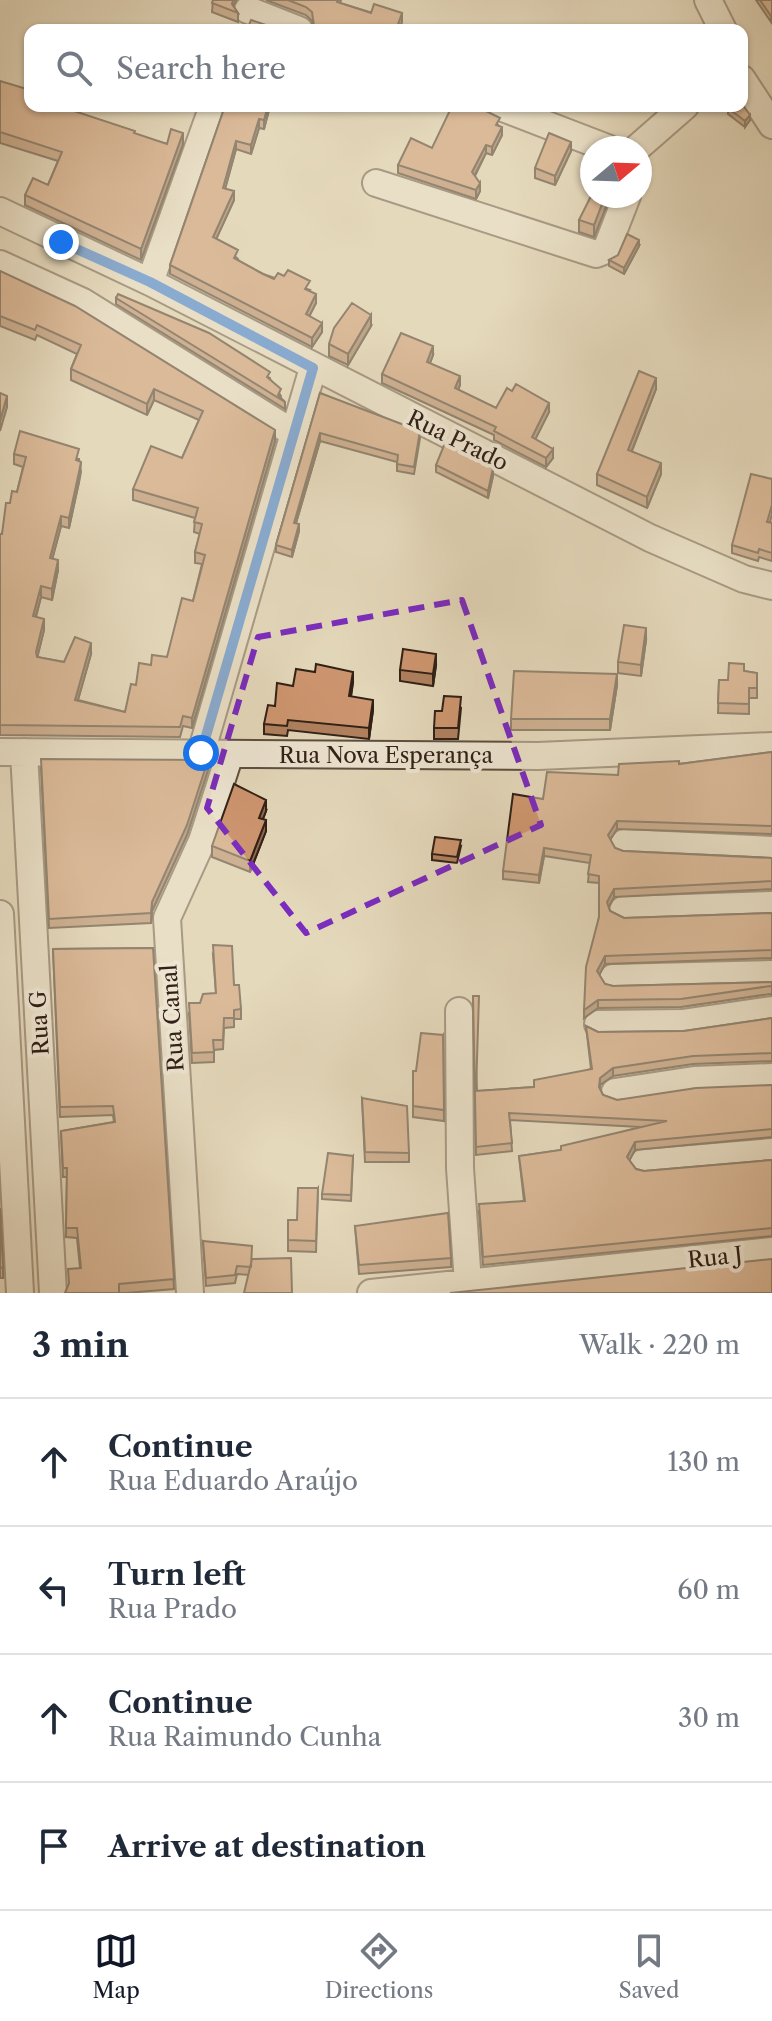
<!DOCTYPE html>
<html lang="en">
<head>
<meta charset="utf-8">
<style>
	:root { --surface:#fff; --page:#f6f6f7; --text:#1f2937; --muted:#747a83; --line:#e0e1e3; --accent:#111827 }
	body { margin:0; font-family:"Libre Caslon Text",serif; background:var(--page); color:var(--text) }
	.compass { position:absolute; left:580px; top:136px; width:72px; height:72px; border-radius:50%; background:var(--surface); box-shadow:0 2px 6px #0004; rotate:71deg }
	.stop { position:absolute; width:24px; height:24px; margin:-18px; border:6px solid #1a73e8; border-radius:50%; background:#fff }
	.stop.end { background:#1a73e8; border-color:#fff; box-shadow:0 2px 8px #0008 }
	.list { margin:0; padding:0; list-style:none }
	h2 { display:flex; justify-content:space-between; align-items:center; height:104px; margin:0; padding:0 32px; font-size:34px }
	h2 small { font-size:26px; font-weight:400; color:var(--muted) }
	.list li { display:grid; grid-template-columns:52px 1fr auto; gap:24px; align-items:center; box-sizing:border-box; height:128px; padding:0 32px; border-top:2px solid var(--line) }
	.list b { display:block; font-size:30px; white-space:nowrap }
	.list p { margin:0; font-size:26px; white-space:nowrap; color:var(--muted) }
	.list em { font-size:26px; font-style:normal; color:var(--muted) }
	.icon { flex:none; width:44px; height:44px; fill:none; stroke:currentColor; stroke-width:2; stroke-linecap:round; stroke-linejoin:round }
	.map { position:relative; flex:none; width:772px; height:1293px; overflow:hidden }
	.search { position:absolute; background:var(--surface); box-shadow:0 2px 6px #0004; left:24px; right:24px; top:24px; height:88px; display:flex; align-items:center; gap:20px; box-sizing:border-box; padding:0 28px; border-radius:16px; color:var(--muted); font-size:30px }
	.sheet { height:616px; background:var(--surface) }
	nav { display:flex; justify-content:space-around; align-items:center; box-sizing:border-box; height:112px; border-top:2px solid var(--line); background:var(--surface); font-size:22px; color:var(--muted) }
	nav a { display:grid; justify-items:center; gap:4px }
	nav .on { color:var(--accent) }
	.map>svg:first-child { display:block }
	.lines { fill:none; stroke-linecap:round; stroke-linejoin:round }
	.minor-casing { stroke:#5d4e40; stroke-width:30 }
	.minor { stroke:#eee6d3; stroke-width:26 }
	.wall { fill:#b18160; stroke:#302016; stroke-width:2 }
	.shaded-wall { fill:#90694e; stroke:#302016; stroke-width:2 }
	.building { fill:#ce9670; stroke:#302016; stroke-width:2 }
	.route { stroke:#1a73e8; stroke-width:10 }
	.marked { fill:none; stroke:#7b2cbf; stroke-width:6; stroke-dasharray:16 10; stroke-linejoin:round }
	.labels { text-anchor:middle; stroke-width:8; stroke-linejoin:round; paint-order:stroke }
	.street-label { font-size:22px; fill:#302016; stroke:#eee6d3 }
</style>
</head>
<body>
<div class="map">
<svg width="772" height="1293" viewBox="0 0 772 1293">
	<rect width="100%" height="100%" fill="#e5d9bc"/>
	<filter id="stains"><feTurbulence type="fractalNoise" baseFrequency=".0025" numOctaves="4"/><feColorMatrix values="0 0 0 0 .2 0 0 0 0 .09 0 0 0 0 .02 0 0 0 .5 -.17"/></filter>
	<radialGradient id="worn" r=".72"><stop offset=".6" stop-color="#630" stop-opacity="0"/><stop offset="1" stop-color="#630" stop-opacity=".3"/></radialGradient>
	<g class="lines">
		<defs>
			<path id="minor" d="M708,0L723,30
				M248,10L299,30
				M742,79L772,125
				M498,106L607,148
				M637,148L685,106
				M376,183L596,254L606,250L627,196
				M0,211L150,282L650,538L744,579L772,586
				M0,264L83,302L295,434
				M150,282L213,106
				M0,752L538,756L772,746
				M24,752L53,1293
				M201,753L313,368
				M624,843L772,850
				M623,910L772,905
				M0,914L20,1293
				M613,978L772,974
				M459,1011L460,1168L468,1283
				M598,1024L682,1023L772,1010
				M615,1092L694,1080L772,1077
				M643,1163L772,1152
				M190,1293L167,918L202,841L230,754
				M371,1293L772,1251"/>
		</defs>
		<!-- minor casing -->
		<use href="#minor" class="minor-casing"/>
		<!-- minor -->
		<use href="#minor" class="minor"/>
	</g>
	<!-- wall -->
	<path class="wall" d="M213,0H236L233,6L238,13V22L212,12Z
		M266,0H341L340,3L402,22L313,27L312,21L306,15Z
		M756,0H772L771,22Z
		M0,81L30,106L167,144H183L141,260L25,205V195L48,185L58,161L0,143Z
		M225,106H270L264,129L259,128L251,154L236,149L225,188L234,200L216,239L238,259L237,260L263,274L310,290L309,291L316,303L309,316L322,332L312,347L170,274V265Z
		M728,108L750,120L745,127L728,114Z
		M486,111L499,126L502,135L492,155L486,153L475,176L480,191L476,199L398,173V165L432,148Z
		M571,151L555,185L535,178V168Z
		M607,196V204L594,237L579,232V220Z
		M639,246L624,274L609,266V260Z
		M0,271L275,441L192,728L183,726L180,737L0,735V534H2L10,503L17,492L23,467L14,464V454L79,459L81,472L79,482L69,528L61,526L52,559L58,570L52,600L41,597L36,617L44,630L37,657L64,662L91,654L78,700L125,712L136,685L151,665L167,657L193,601L202,564L195,563V552L200,534L194,532L195,518L133,500V489L182,458L199,420L154,400L147,415L71,380V369L77,354L37,335L35,340L0,326Z
		M116,298L270,378V379L281,396L280,398L285,402V409L116,304Z
		M371,326L348,365L329,356V344Z
		M433,355L430,363L460,385L458,390L496,408L549,412L535,439L553,458L546,467L494,440V435L382,383V374Z
		M656,389L632,451L661,474L647,508L597,485V474Z
		M320,393L420,438L414,474L397,471V462L320,441L296,523L299,531L292,557L276,552V545Z
		M436,465L493,476L488,498L436,472Z
		M772,479V514L770,522L772,523V561L759,557L758,561L732,553V545Z
		M646,640L641,676L618,673V662Z
		M436,665L433,686L400,681V670Z
		M744,671L757,673V698H749V714L718,713L719,680H728Z
		M353,682L351,697L373,710L369,739L288,730L287,736L264,734V724L275,706L293,686Z
		M617,685L610,730H511V719Z
		M461,708L458,739H434V728L442,711Z
		M772,752V834L617,829L610,840L615,848L623,851L772,858V889L614,897L609,907L610,911L624,918L772,913V958L605,964L599,975L605,984L613,986L772,982V995L770,994L681,1007L598,1008L584,1018L599,917V883L588,882L590,863L544,856L539,883L503,879V871L543,799L618,775L679,764Z
		M41,768L208,770L187,835L152,911L151,923L49,928Z
		M266,811L263,819L266,831L250,872L212,857V846Z
		M461,846L457,863L432,860V854Z
		M153,948L174,1289L126,1293H65L80,1268L77,1238L66,1237L67,1177H63L61,1131L114,1122L113,1115L60,1117L53,949Z
		M213,955L234,985L241,1009V1019H234V1027L224,1028L223,1049L214,1050V1062L192,1063L189,1013L200,1003L216,993Z
		M473,996L477,1091L534,1087L591,1069L586,1026L598,1032L684,1031L772,1018V1061L693,1064L613,1076L600,1085V1089L603,1095L617,1100L772,1085V1137L635,1150L629,1160L636,1169L644,1171L772,1160V1236L483,1265L479,1211L524,1201L519,1156L561,1150L640,1127L510,1120L512,1151L476,1155Z
		M443,1035L444,1121L413,1117V1071H416Z
		M362,1098L409,1153V1162H365Z
		M353,1156L351,1201L322,1199V1194Z
		M318,1188L316,1252L288,1251V1220H297Z
		M0,1208L3,1267V1278H0Z
		M355,1226L451,1258V1267L359,1274Z
		M203,1241L251,1264L249,1275L237,1274L235,1283L206,1286Z"/>
	<!-- shaded-wall -->
	<path class="shaded-wall" d="M402,13V22L399,30H396Z
		M268,106H270L264,129V120Z
		M750,115V120L745,127V121Z
		M259,119V128L251,154V145Z
		M502,127V135L492,155V147Z
		M183,133V144L141,260V249Z
		M236,141V149L223,197V188Z
		M571,142V151L555,185V176Z
		M486,145V153L472,180V172Z
		M480,183V191L476,199V190Z
		M234,191V200L213,246V237Z
		M605,196H607V204L594,237V225Z
		M639,240V246L624,274V268Z
		M316,294V303L306,323V314Z
		M371,315V326L348,365V354Z
		M322,323V332L312,347V338Z
		M433,346V355L427,371V362Z
		M460,376V385L455,397V388Z
		M656,378V389L628,460V450Z
		M154,389V400L147,415V404Z
		M7,396V407L0,431V421Z
		M549,403V412L532,446V437Z
		M275,430V441L192,728V718Z
		M320,433V441L294,530V523Z
		M553,449V458L546,467V458Z
		M81,462L79,482L69,528V518Z
		M661,463V474L647,508V497Z
		M493,468V476L488,498V491Z
		M61,516V526L50,568V558Z
		M299,524V531L292,557V550Z
		M58,560V570L52,600V589Z
		M41,586V597L33,626V616Z
		M44,619V630L36,663V652Z
		M646,628V640L641,676V665Z
		M91,643V654L75,710V700Z
		M436,654V665L433,686V674Z
		M353,672V682L349,707V696Z
		M617,674V685L610,730V719Z
		M373,700V710L369,739V728Z
		M208,760V770L187,835L152,911L151,923L152,902Z
		M266,800V811L259,829V818Z
		M266,820V831L250,872V861Z
		M617,821V829L608,843V835Z
		M544,848V856L539,883V875Z
		M614,889V897L607,910V902Z
		M605,956V964L597,979V971Z
		M598,1000V1008L584,1018V1010Z
		M613,1068V1076L600,1085L599,1095L600,1078Z
		M635,1142V1150L627,1165V1157Z"/>
	<!-- building -->
	<path class="building" d="M213,0H233L232,4L238,13L212,3Z
		M288,0H338L337,2L371,13L374,4L402,13L396,30H309L314,26L312,12L306,7Z
		M760,0H772V15L771,16Z
		M251,20L281,30H247Z
		M0,81L30,90V106H59L135,131L134,133L167,144L171,129L183,133L141,249L25,195L33,178L48,185L62,152L0,132Z
		M742,104L750,115L745,121L728,108L729,106H742Z
		M225,106H268L264,120L259,119L251,145L236,141L223,188L234,191L213,237L238,250L234,258L263,274L274,279L278,273L284,276L288,270L310,281L305,289L316,294L306,314L322,323L312,338L170,265Z
		M452,106H485L486,111L500,118L496,125L502,127L492,147L486,145L472,172L480,183L476,190L398,165L411,138L432,148Z
		M549,133L571,142L555,176L535,168Z
		M592,194V196H605L594,225L579,220Z
		M627,234L639,240L624,268L609,260L618,255Z
		M0,271L75,306L275,430L192,718L183,716L180,727L0,725V534H2L6,503H10L12,491L17,492L26,457L14,454L20,431L79,449L76,460L81,462L79,472L69,518L61,516L50,558L58,560L52,589L41,586L33,616L44,619L36,652L37,657L64,662L75,637L91,643L75,700L125,712L131,684L136,685L139,663L151,665L152,655L167,657L182,598L193,601L205,555L195,552L202,524L194,522L198,508L133,489L151,446L182,458L203,411L154,389L147,404L71,369L81,345L37,325L35,330L0,316Z
		M118,294L209,333L270,372L267,377L281,389L278,395L285,402L116,298Z
		M352,303L371,315L348,354L329,344L334,328Z
		M401,333L433,346L427,362L460,376L455,388L496,408L507,388L512,391L516,384L549,403L532,437L553,449L546,458L494,431L496,427L382,374Z
		M639,371L656,378L628,450L661,463L647,497L597,474Z
		M0,393L7,396L0,421Z
		M320,393L420,431L414,467L397,464L398,455L320,433L294,523L299,524L292,550L276,545Z
		M445,443L493,468L488,491L436,465Z
		M751,474L772,479V505L767,522L772,523V553L759,549L758,553L732,545Z
		M624,625L646,628L641,665L618,662Z
		M403,649L436,654L433,674L400,670Z
		M729,663L744,664V671L757,673V688H749V704L718,703L719,680H728Z
		M316,664L353,672L349,696L373,700L369,728L288,720L287,726L264,724L268,705L275,706L277,683L293,686L296,669L315,672Z
		M514,671L617,674L610,719H511Z
		M444,696L461,697L458,728H434L435,711H442Z
		M772,752V826L617,821L608,835L615,848L623,851L772,858V881L614,889L607,902L610,911L624,918L772,913V950L605,956L597,971L605,984L613,986L772,982V987L770,986L681,999L598,1000L584,1010L586,967L599,917V876L588,874L591,855L544,848L539,875L503,871L513,794L543,799L547,772L618,775L619,764L679,761V764Z
		M41,759L208,760L187,825L152,902L151,913L49,919Z
		M234,784L266,800L259,818L266,820L250,861L212,846Z
		M435,837L461,840L457,857L432,854Z
		M213,945L232,946L234,985H239L241,1009L234,1010V1018H224L223,1040H213L214,1052L192,1053L189,1003H200L203,994L216,993Z
		M153,948L174,1279L119,1284V1293H65L69,1283L68,1269L81,1268L77,1228H66L67,1168H63L61,1131L115,1122L113,1106L60,1107L53,949Z
		M473,996H479L476,1091L534,1087V1080L592,1069L586,1026L598,1032L684,1031L772,1018V1053L693,1056L613,1068L600,1078L599,1087L603,1095L617,1100L696,1088L772,1085V1129L635,1142L627,1157L636,1169L644,1171L772,1160V1228L483,1257L479,1204L525,1201L519,1156L561,1150V1146L667,1121L509,1113L512,1143L476,1147Z
		M421,1033L443,1035L444,1110L413,1106V1071H416Z
		M362,1098L407,1106L409,1153L365,1152Z
		M328,1153L353,1156L351,1195L322,1194Z
		M298,1188H318L316,1241L288,1240V1220H297Z
		M0,1208L3,1267L0,1268Z
		M448,1213L451,1258L359,1265L355,1226Z
		M203,1241L252,1246L251,1267L237,1266L235,1275L206,1278Z
		M291,1258L292,1293H244L252,1259Z
		M772,1259V1293H450Z"/>
	<g class="lines">
		<!-- route -->
		<path class="route" d="M61,242L150,282L313,368L201,753"/>
	</g>
	<!-- marked area -->
	<path d="M0 0H772V1293H0ZM462,600L541,825L306,933L207,808L258,637Z" fill="#e5d9bc" fill-opacity=".55" fill-rule="evenodd"/>
	<path class="marked" d="M462,600L541,825L306,933L207,808L258,637Z"/>
	<g class="labels">
		<!-- street labels -->
		<g class="street-label">
			<text transform="translate(458 440) rotate(26)" y="8">Rua Prado</text>
			<text x="386" y="763">Rua Nova Esperança</text>
			<text transform="translate(172 1018) rotate(-94)" y="8">Rua Canal</text>
			<text transform="translate(39 1023) rotate(-93)" y="8">Rua G</text>
			<text transform="translate(715 1257) rotate(-6)" y="8">Rua J</text>
		</g>
	</g>
	<rect width="100%" height="100%" filter="url(#stains)"/>
	<rect width="100%" height="100%" fill="url(#worn)"/>
</svg>
<svg class="compass" viewBox="-18 -18 36 36"><path d="M0-13l5 13h-10z" fill="#e53935"/><path d="M0 13l5-13h-10z" fill="#747a83"/></svg>
<div class="stop" style="left:201px;top:753px"></div>
<div class="stop end" style="left:61px;top:242px"></div>
<div class="search"><svg class="icon" aria-label="search" viewBox="0 0 24 24"><circle cx="10" cy="10" r="6"/><path d="M15 15l6 6"/></svg>Search here</div>
</div>
<section class="sheet">
<h2>3 min<small>Walk · 220 m</small></h2>
<ul class="list">
<li><svg class="icon" aria-label="ahead" viewBox="0 0 24 24"><path d="M12 20V5M6 11l6-6 6 6"/></svg><div><b>Continue</b><p>Rua Eduardo Araújo</p></div><em>130 m</em></li>
<li><svg class="icon" aria-label="left" viewBox="0 0 24 24"><path d="M17 20v-9H6M10 6l-5 5 5 5"/></svg><div><b>Turn left</b><p>Rua Prado</p></div><em>60 m</em></li>
<li><svg class="icon" aria-label="ahead" viewBox="0 0 24 24"><path d="M12 20V5M6 11l6-6 6 6"/></svg><div><b>Continue</b><p>Rua Raimundo Cunha</p></div><em>30 m</em></li>
<li><svg class="icon" aria-label="arrive" viewBox="0 0 24 24"><path d="M6 21V4h12l-3 4 3 4H6"/></svg><div><b>Arrive at destination</b></div></li>
</ul>
</section>
<nav>
<a class="on"><svg class="icon" aria-label="map" viewBox="0 0 24 24"><path d="M3 6l6-2 6 2 6-2v14l-6 2-6-2-6 2zM9 4v14M15 6v14"/></svg>Map</a>
<a><svg class="icon" aria-label="directions" viewBox="0 0 24 24"><path d="M12 3l9 9-9 9-9-9zM9 14v-3h6M13 9l2 2-2 2"/></svg>Directions</a>
<a><svg class="icon" aria-label="saved" viewBox="0 0 24 24"><path d="M7 4h10v16l-5-4-5 4z"/></svg>Saved</a>
</nav>
</body>
</html>
